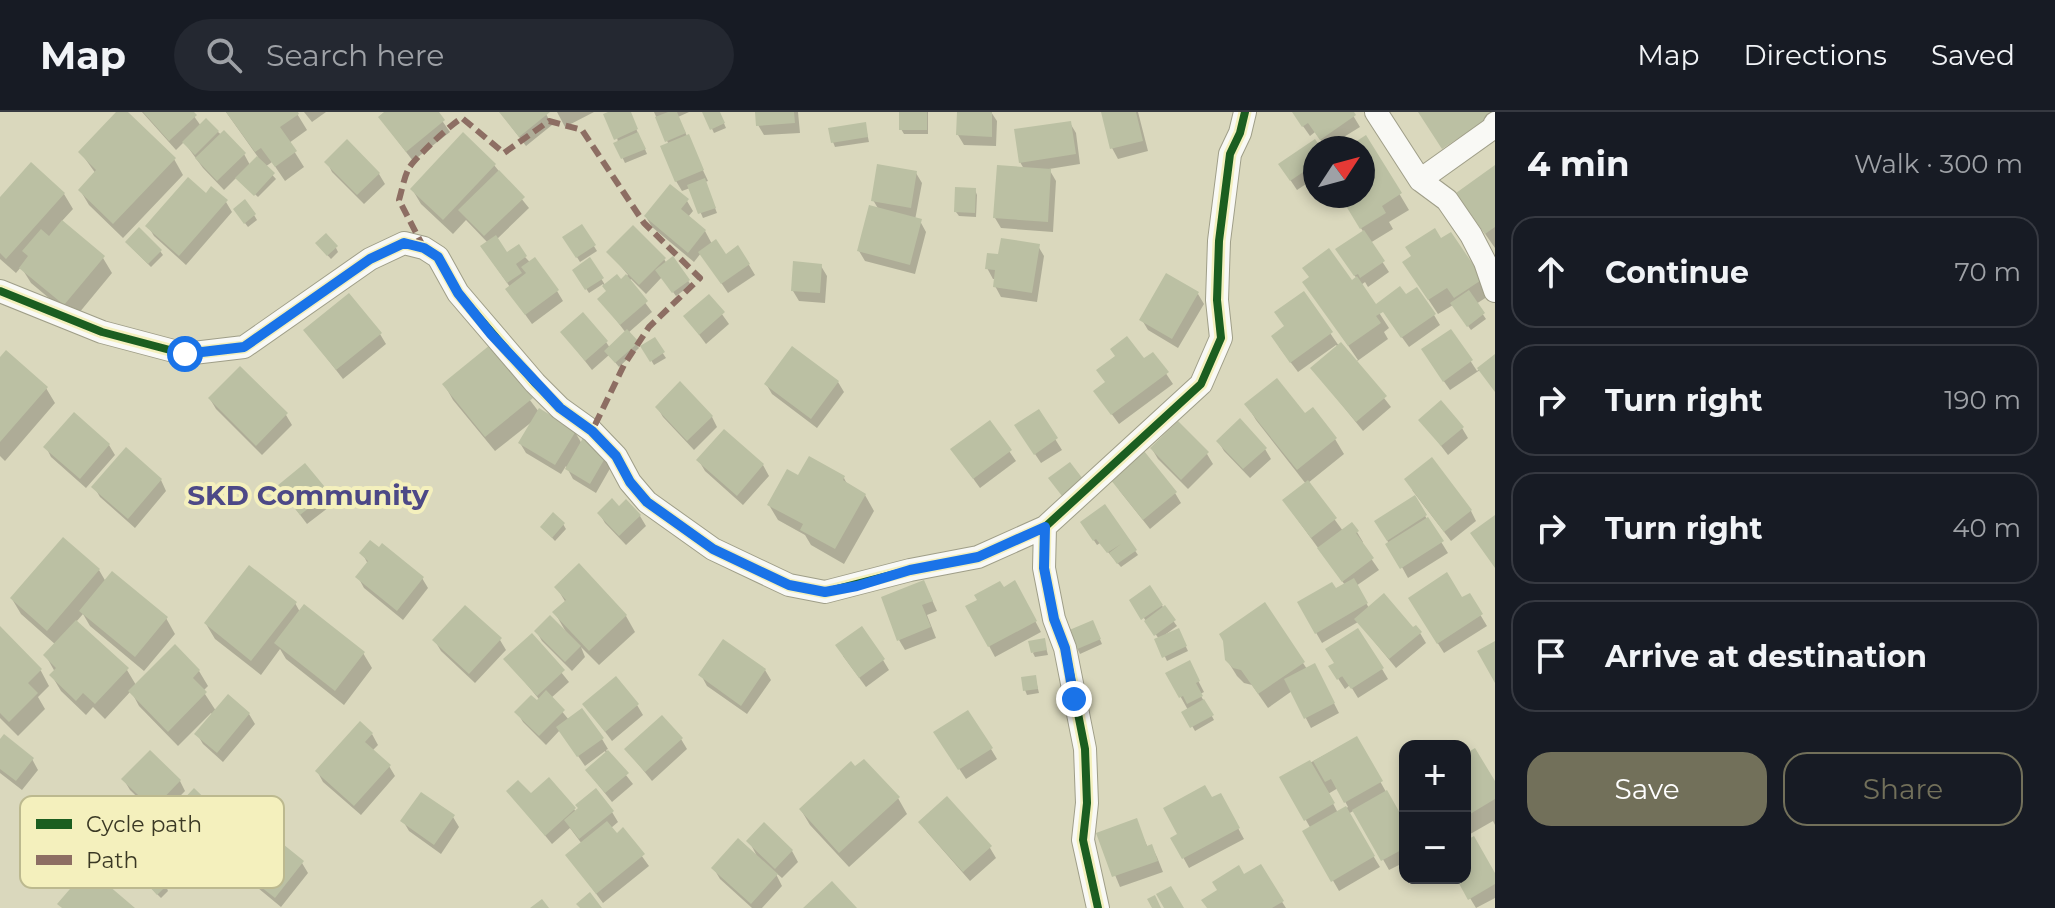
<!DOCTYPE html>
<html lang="en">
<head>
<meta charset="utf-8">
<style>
	:root { --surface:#171b24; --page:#242831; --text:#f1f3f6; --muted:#9ea1a6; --line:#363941; --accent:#72705a }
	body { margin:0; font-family:Montserrat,sans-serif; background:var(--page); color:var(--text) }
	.controls { position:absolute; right:24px; bottom:24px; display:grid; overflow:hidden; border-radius:16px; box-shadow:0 4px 12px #0003 }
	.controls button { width:72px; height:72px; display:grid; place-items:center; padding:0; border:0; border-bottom:2px solid var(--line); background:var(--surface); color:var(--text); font:40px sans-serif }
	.compass { position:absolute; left:1303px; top:24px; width:72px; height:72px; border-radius:50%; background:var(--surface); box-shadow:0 4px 12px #0003; rotate:54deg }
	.stop { position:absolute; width:24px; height:24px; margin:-18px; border:6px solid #1a73e8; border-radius:50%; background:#fff }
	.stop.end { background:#1a73e8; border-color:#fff; box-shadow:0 2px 8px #0008 }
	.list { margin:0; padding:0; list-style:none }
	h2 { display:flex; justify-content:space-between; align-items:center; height:104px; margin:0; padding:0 32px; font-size:34px }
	h2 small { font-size:26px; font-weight:400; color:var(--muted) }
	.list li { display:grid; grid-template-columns:52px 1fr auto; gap:24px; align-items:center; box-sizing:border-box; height:112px; margin:0 16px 16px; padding:0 16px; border:2px solid var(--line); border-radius:24px }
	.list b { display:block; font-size:30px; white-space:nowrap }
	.list em { font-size:26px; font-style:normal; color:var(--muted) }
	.actions { display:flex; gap:16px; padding:24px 32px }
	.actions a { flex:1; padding:18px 0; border:2px solid var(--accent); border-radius:24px; text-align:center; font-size:28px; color:var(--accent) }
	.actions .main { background:var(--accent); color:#fff }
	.icon { flex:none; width:44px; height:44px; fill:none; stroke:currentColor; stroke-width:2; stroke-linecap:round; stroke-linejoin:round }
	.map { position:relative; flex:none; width:1495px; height:796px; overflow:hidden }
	header { display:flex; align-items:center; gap:48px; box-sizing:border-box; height:112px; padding:0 40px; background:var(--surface); border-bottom:2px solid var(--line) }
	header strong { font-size:38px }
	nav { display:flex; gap:44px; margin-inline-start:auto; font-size:28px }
	.search { width:560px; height:72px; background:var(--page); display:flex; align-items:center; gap:20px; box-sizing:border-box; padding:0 28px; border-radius:44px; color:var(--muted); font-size:30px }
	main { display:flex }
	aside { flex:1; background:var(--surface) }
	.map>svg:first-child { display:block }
	.shadow { fill:#0003; fill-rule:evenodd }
	.building { fill:#bbc0a3 }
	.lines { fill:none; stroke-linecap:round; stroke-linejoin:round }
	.street-casing { stroke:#9f9e88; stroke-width:24 }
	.street { stroke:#f9f9f5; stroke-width:22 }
	.quiet { stroke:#8d6e63; stroke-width:6; stroke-dasharray:12 6; stroke-linecap:butt }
	.cycleway-casing { stroke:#f4f0bd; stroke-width:13 }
	.cycleway { stroke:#1b5e20; stroke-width:8 }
	.route { stroke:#1a73e8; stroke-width:10 }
	.labels { text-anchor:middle; stroke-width:8; stroke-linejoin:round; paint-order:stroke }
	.neighbourhood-label { font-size:28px; font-weight:bold; fill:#4d4987; stroke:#f4f0bd }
	.key { fill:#f4f0bd; stroke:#bcb98f; stroke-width:2 }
	.key-label { font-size:22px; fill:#3a3824 }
</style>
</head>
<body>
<header>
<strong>Map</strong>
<div class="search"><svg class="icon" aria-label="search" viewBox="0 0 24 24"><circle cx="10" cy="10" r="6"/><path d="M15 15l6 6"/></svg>Search here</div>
<nav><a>Map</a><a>Directions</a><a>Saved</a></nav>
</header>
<main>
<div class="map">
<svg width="1495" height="796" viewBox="0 0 1495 796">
	<rect width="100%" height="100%" fill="#dad8bd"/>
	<!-- shadow -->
	<path class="shadow" d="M119,0H125L174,47L183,63L123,126L89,93L80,78L96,62L81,41Z
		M142,0H191L201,14L218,20L244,42L250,53L258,45L226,0H296L307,18L289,31L304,55L285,69L272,50L265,55L276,67L258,85L237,65L224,78L203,56L184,30L176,38Z
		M304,0H326L312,10Z
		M387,0H436L450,20L413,49L387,15Z
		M500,0H545L552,13L526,34Z
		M557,0H594L565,15Z
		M613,0H629L647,42L625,51L616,32L618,31Z
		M654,0H689L678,5L708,69L705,70L717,101L703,106L690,76L682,79L676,69L669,33Z
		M704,0H719L726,16L714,21Z
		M757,0H798L800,21L764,23L758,13Z
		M901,0H928V22H904L901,17Z
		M959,0H991L997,9L996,34L964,33L958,23Z
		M1103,0H1138L1148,39L1118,47L1112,36Z
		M1293,0H1351L1360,15L1326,36L1315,20L1310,24Z
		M1070,11L1076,21L1080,52L1049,57L1056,69L1053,120L1001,116L995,106L1024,57L1020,50Z
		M865,12L869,30L835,35L833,30Z
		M1366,26L1409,98L1389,110L1393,117L1370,131L1389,160L1368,175L1365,170L1361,173L1389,216L1384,220L1388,227L1356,250L1391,295L1363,319L1313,257L1338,235L1336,233L1298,260L1279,235L1303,182L1339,234L1355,250L1358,248L1305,171H1352L1357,167L1344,148L1364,121L1341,84H1363V36H1350Z
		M1314,30L1318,36H1315V66L1297,78L1287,63Z
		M327,50L379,62L385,72L364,92L332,60Z
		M494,53L529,96L496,128L507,143L525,145L557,179L563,189L532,212L514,187L510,175L489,145L488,131L466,108L453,122L421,92L412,77Z
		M1495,55V136L1467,96Z
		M916,61L922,71L915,108L920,109L926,120L915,162L865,149L859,139L879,98L873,88Z
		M975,78L977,83L976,105L959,104L956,100Z
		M64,82L73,97L61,110L103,146L112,161L74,207L31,171L21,155L16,161L0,147V88Z
		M206,84L226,90L232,100L186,153L154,124L148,114Z
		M687,89L693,99L688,105L705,119L712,132L726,145L749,153L755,163L728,181L701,141L694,150L652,115L646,105Z
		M238,102L254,103L257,108L248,115Z
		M582,115L597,139L580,150L565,126Z
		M1451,122L1490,183L1476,192L1486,207L1471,218L1453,193L1438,202L1414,166L1441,129Z
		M130,134L160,139L163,143L151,155Z
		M1038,134L1044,144L1037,190L1001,185L995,174L996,167H993L987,156L999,144Z
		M320,135L336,136L338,140L331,147Z
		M609,140L664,147L667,152L673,147L691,173L676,184L662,165L646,182L631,167L629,169L652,200L628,221L639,236L619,255L609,243L592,258L563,221L606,230L610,236L626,221L600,187L608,180L603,172L589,181L574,158L590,148L605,173L620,169L628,163Z
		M821,154L827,164L825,191L799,189L793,179Z
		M1198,182L1204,192L1178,236L1148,218L1142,208Z
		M709,184L729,212L706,232L685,204Z
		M1405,185L1434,203L1440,213L1409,235L1385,202Z
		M305,218L380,222L386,232L343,267Z
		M1451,219L1477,259L1495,244V279L1480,258L1450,278L1429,248Z
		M654,228L666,246L654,253L643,235Z
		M490,236L539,300L575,320L582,332L612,353L596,381L573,367L566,354L561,362L526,341L520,331L533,309L495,339L453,288L444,272Z
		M1153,242L1173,272L1119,312L1102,289Z
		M0,248L46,276L55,291L5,349L0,344Z
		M838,270L844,280L817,316L772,282L766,272Z
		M210,287L286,303L292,313L262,343L216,297Z
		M1247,293L1305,304L1335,327L1344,342L1308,371L1343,419L1357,420L1363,430L1361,432L1379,458L1356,474L1369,496L1420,521L1426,531L1396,556L1358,510L1322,531L1299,491L1345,473L1284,389L1306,372L1256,308Z
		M657,295L712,305L717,315L694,338L663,305Z
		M1038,300L1062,338L1041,351L1023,324Z
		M1421,308L1462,316L1468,326L1448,343Z
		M989,310L1016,349L980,376L959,347Z
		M1218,329L1265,337L1271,347L1250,366L1224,339Z
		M109,333L115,343L86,376L51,345L46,335Z
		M1152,337L1207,342L1213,352L1188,377L1158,347Z
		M699,349L763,353L769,364L743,393L705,359Z
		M799,366H844L848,374L865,383L874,399L844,452L811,433L805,423L778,408L769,393Z
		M161,368L166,379L135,416L100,385L94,375Z
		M279,375L327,382L333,392L307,412Z
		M1119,378L1175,381L1181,391L1150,417Z
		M1412,378L1471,399L1476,409L1451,429Z
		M1414,386L1448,441L1408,466L1377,410Z
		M1105,395L1138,443L1121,455L1100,431L1097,433L1085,415Z
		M619,396L640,404L646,414L626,433L605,411L599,401Z
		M563,412L566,417L555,429L542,415Z
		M362,441L422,466L428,476L403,508L364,476L358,465L368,452Z
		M579,454L626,504L635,520L599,553L581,535L585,545L572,559L542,529L536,519L566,520L555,501L566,491L557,476Z
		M99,458L106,470L166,506L175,522L144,559L90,514L83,502L76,510L127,558L136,573L199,559L208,574L203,579L216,599L249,602L255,612L223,650L203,632L197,622L213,603L211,601L178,634L139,594L131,579L105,607L93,595L86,603L61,579L52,564L55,560L46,544L56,533L21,502L12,487Z
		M1015,471L1041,520L995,545L968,495Z
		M1149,476L1177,514L1166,522L1167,524L1178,519L1188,539L1167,549L1157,528L1159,527L1131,488Z
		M929,481L937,499L927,503L936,526L905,538L899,528Z
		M1469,484L1487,514L1444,541L1416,497Z
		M295,491L300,500L363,541L372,556L344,593L286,547L280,537L261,563L215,527L206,512Z
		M1094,514L1102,532L1080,542L1069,520Z
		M0,517L41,559L49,574L38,585L45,597L18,624L0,606Z
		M532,524L569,570L551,586L569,608L602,627L608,637L606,638L633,672L612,690L587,659L606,641L605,639L585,654L560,618L546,633L523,610L517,600L543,592L506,547Z
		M500,528L506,538L475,571L441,539L435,529Z
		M1044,528L1048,543L1035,545L1033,541Z
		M843,544L883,548L889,558L866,575Z
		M1227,548L1303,551L1307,557L1320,564L1339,601L1311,616L1292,579L1268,596L1252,573L1244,571L1237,564Z
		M1189,551L1204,580L1200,582L1214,608L1195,619L1184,600L1188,598L1168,562Z
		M1382,557L1388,567L1358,586L1350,573L1345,577L1337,565Z
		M765,558L771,568L747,602L707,574L701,563Z
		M1035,565L1039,581L1027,583L1025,578Z
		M585,593H637L643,603L612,629Z
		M372,622L378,633L372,639L389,654L395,664L361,703L323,670L317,659Z
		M1356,626L1405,714V750L1389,758L1355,698L1348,702L1380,755L1339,779L1305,720L1311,717L1282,666ZM1338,676L1348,695L1338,701L1328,682Z
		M681,627L687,637L652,669L626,637Z
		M0,630L32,647L38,658L22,678L0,661Z
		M942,631L991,637L997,647L966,667Z
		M1465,644L1495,673V713L1493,709L1465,725Z
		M124,668L180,669L185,679L159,706L130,678Z
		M194,679L225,709L231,719L206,745L175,715L169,705Z
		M508,679L574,697L576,700H612L618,710L611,716L617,723L623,718L649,754L603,791L568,744L582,732L570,716L552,732Z
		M1220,683L1244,727L1189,756L1173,727Z
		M898,686L907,702L849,755L810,713L801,698Z
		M453,705L459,715L441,742L409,719L403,709Z
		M1136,709L1148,736L1152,735L1157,745L1163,760L1120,775L1098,722Z
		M921,710L990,736L996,746L970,769L927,720Z
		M764,713L792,739L798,750L782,766L775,760L782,774L762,796H752L720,767L714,757L758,746L749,729Z
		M1465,731L1495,765V786L1476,796L1458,766H1465Z
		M302,751L308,761L281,795L242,763L236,753Z
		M1260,755L1286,796H1209L1219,779Z
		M166,774L168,779L161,786L152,777Z"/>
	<!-- building -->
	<path class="building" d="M116,0H128L176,46L113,112L78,78L96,58L78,40Z
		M143,0H194L197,3L169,29Z
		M226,0H298L299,2L280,15L297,39L275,55L261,36L255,40Z
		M384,0H439L445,8L406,40L378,5Z
		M499,0H550L519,25Z
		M608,0H631L638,17L614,28L603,2Z
		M668,0H677L686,21L665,30L655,5Z
		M702,0H720L725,11L710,18Z
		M755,0H794L795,11L756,14Z
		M899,0H927V18H899Z
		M957,0H992V25L956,23Z
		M1101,0H1136L1143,29L1110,37Z
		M1292,0H1354L1356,3L1320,28L1308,11L1302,15Z
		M1418,0H1495V2L1442,37Z
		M206,6L219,19L195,43L182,30Z
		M1071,9L1076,42L1019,51L1014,17Z
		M866,10L868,25L831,31L828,16Z
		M224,18L246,41L217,69L195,46Z
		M463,20L496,52L443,108L410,77Z
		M638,20L646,37L621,47L613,31Z
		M689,22L704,58L675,70L660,34Z
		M1366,23L1402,81L1382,94L1386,101L1360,117L1340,84H1363V36H1346Z
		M347,27L380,61L357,83L324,50Z
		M1315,27L1321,36H1315V52L1290,69L1278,52Z
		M257,44L275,61L254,84L235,66Z
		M31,50L65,81L6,147L0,141V85Z
		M877,52L917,59L911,96L871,89Z
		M997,53L1051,57L1048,110L993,106Z
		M1495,53V115L1485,122L1456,81Z
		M499,58L525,85L484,124L458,98Z
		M188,65L206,81L211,74L228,88L179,144L145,114Z
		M705,66L716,96L698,102L687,73Z
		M670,72L689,87L681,97L706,118L688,141L644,104Z
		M955,75L976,76L975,101L954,100Z
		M245,87L256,102L244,112L233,97Z
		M869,93L922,107L910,153L857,139Z
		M62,108L105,144L64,193L19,156L28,144L22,139L41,117L49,124Z
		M582,112L596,133L576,146L562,125Z
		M633,113L666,146L639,173L606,140Z
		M139,115L162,138L148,152L125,130Z
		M1435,116L1441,126L1451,120L1483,167L1454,186L1447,176L1428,188L1402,150L1411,144L1405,135Z
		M1364,118L1385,149L1360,166L1358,162L1354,164L1335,137Z
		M326,121L338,134L327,144L315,131Z
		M496,123L507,140L519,132L527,144L516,152L522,161L507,171L480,134Z
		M1001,126L1040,132L1032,181L993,175L995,158L985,157L987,141L998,142Z
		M716,127L726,142L738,133L750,152L721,172L698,140Z
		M1329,136L1352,168L1357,164L1376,192L1400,174L1406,182L1417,175L1436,202L1401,226L1383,200L1376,204L1381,211L1348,234L1302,170L1309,165L1302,156Z
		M673,144L690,168L672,181L655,158Z
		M535,145L559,178L525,203L505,177L526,161L521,155Z
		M590,145L604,166L585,178L572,158Z
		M793,149L822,152L820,181L791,179Z
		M1166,161L1199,180L1172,227L1139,208Z
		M617,162L621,167L626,162L648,189L620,213L597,187L606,179L602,174Z
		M1469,178L1485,201L1467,215L1450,191Z
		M1304,179L1333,220L1290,251L1271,224L1284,214L1274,200Z
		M349,181L382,221L336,258L303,218Z
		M709,182L725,200L699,223L683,204Z
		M583,200L608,229L585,249L560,220Z
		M627,217L639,230L615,251L604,239Z
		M1451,217L1473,248L1443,270L1421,237Z
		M1127,224L1144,246L1153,240L1169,260L1111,303L1093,279L1105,270L1096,258L1115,244L1110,237Z
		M655,225L665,240L650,250L640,234Z
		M1341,230L1387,284L1356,310L1310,256Z
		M490,233L533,286L485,325L442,272Z
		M792,234L839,269L811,307L764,272Z
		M6,238L48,275L0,330V245Z
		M1495,242V280L1477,256Z
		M240,254L288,301L256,334L208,286Z
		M1277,266L1305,301L1313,295L1337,326L1297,358L1244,292Z
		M680,269L713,304L687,329L655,295Z
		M1441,288L1464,315L1441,334L1418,308Z
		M539,296L576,319L555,353L518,331Z
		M1039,297L1058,326L1034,343L1014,313Z
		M74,300L110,332L80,367L43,335Z
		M1240,306L1267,336L1243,357L1216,329Z
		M990,308L1012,338L973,367L950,337Z
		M1178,309L1209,340L1181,368L1150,336Z
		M724,317L764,352L737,384L696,348Z
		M583,326L608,341L590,372L565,357Z
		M126,335L162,367L128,407L91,375Z
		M1144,339L1177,380L1143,408L1110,367Z
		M809,344L845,364L843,368L866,382L835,437L800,418L803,412L767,393L787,357L798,363Z
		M1432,345L1472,398L1444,420L1404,367Z
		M1070,350L1083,367L1062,384L1048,366Z
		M305,351L329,380L300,403L277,374Z
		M1308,368L1337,406L1311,426L1282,388Z
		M1415,383L1427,403L1387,429L1374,409Z
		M612,386L619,394L626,387L641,403L619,424L597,401Z
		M1105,392L1137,438L1117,452L1109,441L1121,432L1107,441L1096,427L1093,429L1080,410Z
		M553,400L565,411L552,426L540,415Z
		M1495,403V456L1470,421Z
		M1428,405L1444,429L1400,457L1385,432Z
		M1352,410L1359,419L1356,421L1374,446L1342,470L1317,436Z
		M63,425L100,457L47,519L10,486Z
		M370,428L379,435L382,431L424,465L397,499L355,465L368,449L359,441Z
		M579,451L627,503L589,539L552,500L566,488L554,475Z
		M249,453L297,490L251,549L204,511Z
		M112,459L168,505L135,545L79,499Z
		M1447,460L1462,485L1470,481L1483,502L1437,532L1408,486Z
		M1354,466L1368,491L1315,522L1297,490L1332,470L1336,476Z
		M924,468L933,489L922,493L931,515L897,529L881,485Z
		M1015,468L1037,509L988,535L965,494L977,488L974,483L1000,469L1004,475Z
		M1150,473L1163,493L1141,508L1129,488Z
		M1384,481L1413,515L1416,513L1422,520L1389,547L1354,507Z
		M1265,490L1305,550L1258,582L1241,558L1233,556L1225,548L1223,529L1219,522Z
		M304,492L365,540L335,579L274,531Z
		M465,493L502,526L469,562L432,528Z
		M1165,493L1176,508L1154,524L1144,509Z
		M550,503L581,534L565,550L534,519Z
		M76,508L129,556L95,592L83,581L76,589L49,563L56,556L43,543Z
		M1093,508L1101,527L1075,538L1067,519Z
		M0,514L42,557L28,571L38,581L9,610L0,601Z
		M862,514L885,547L859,566L835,533Z
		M1179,516L1187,534L1162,546L1154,527Z
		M1358,516L1384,556L1351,577L1342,564L1337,568L1328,554L1334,551L1325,537Z
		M532,521L565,558L537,584L503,547Z
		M1045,526L1047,538L1031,541L1028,529Z
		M723,527L766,557L741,594L698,563Z
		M1495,529V571L1477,539Z
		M175,532L200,558L193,566L207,580L168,620L128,579Z
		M1190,548L1200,569L1196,571L1203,584L1187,592L1183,584L1179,586L1165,561Z
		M1315,551L1335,591L1304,607L1284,567Z
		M1036,563L1038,577L1023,579L1021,565Z
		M616,564L639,592L605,620L582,592Z
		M546,578L565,598L539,624L514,600L531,583L537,588Z
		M228,582L250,601L217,641L194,622Z
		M1204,587L1214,603L1190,616L1181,600Z
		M582,596L604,626L577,645L556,615Z
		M968,598L993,636L958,658L933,620Z
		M662,603L683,626L645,660L624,637Z
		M360,609L373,621L365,630L391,653L354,694L315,659Z
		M4,622L34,646L16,669L0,657V627Z
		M1357,624L1383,669L1344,691L1331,667L1325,670L1313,649Z
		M1475,636L1495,669V687L1465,705V642Z
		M150,638L181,668L153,697L121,667Z
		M608,638L629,661L605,681L585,658Z
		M864,647L900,685L839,741L799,697L851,649L855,654Z
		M1310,648L1335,691L1304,709L1279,665Z
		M549,665L576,696L545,724L506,679L518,668L531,681Z
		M1205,673L1212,685L1221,681L1240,716L1182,747L1170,726L1177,722L1163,696Z
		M194,676L226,707L200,736L167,705Z
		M596,676L614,699L579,727L564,708L578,696L575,693Z
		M1387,678L1405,710V736L1381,749L1352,698Z
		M421,680L455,703L434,733L400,709Z
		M947,684L992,734L963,760L918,710Z
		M1346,694L1375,744L1331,770L1302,719Z
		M1137,706L1147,734L1152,732L1158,749L1112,765L1096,721Z
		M607,709L617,721L623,715L645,742L596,782L565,743Z
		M764,710L793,738L775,757L746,729Z
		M263,716L304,749L275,786L233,753Z
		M1474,724L1495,761V772L1468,788L1456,766H1465V729Z
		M738,726L778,762L751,792L711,756Z
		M1261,752L1284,789L1272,796H1207L1201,788L1217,778L1212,770L1239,753L1244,762Z
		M88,756L135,796H62L57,792Z
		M157,762L167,773L157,783L147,772Z
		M832,769L857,796H803Z
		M1171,774L1184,796H1164L1156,782Z
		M590,780L602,796H580L576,792Z
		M1155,783L1161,796H1152L1147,787Z
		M542,787L549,796H530Z"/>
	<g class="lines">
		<defs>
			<path id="street" d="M1376,0L1420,68L1447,88L1471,123L1485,150L1495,179
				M1420,68L1493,16L1495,11
				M0,179L102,220L185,242L244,235L370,147L404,131L424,136L438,145L458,181L535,271L560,296L592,319L616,344L630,370L647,390L713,437L789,473L825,480L910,458L978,445L1045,415L1201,272L1221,226L1217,188L1219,129L1230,42L1240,21L1245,0
				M1045,415L1044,456L1054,507L1065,536L1085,637L1087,691L1083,728L1098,796"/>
		</defs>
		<!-- street casing -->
		<use href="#street" class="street-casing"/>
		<!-- street -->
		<use href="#street" class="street"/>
		<!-- quiet -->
		<path class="quiet" d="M424,136L399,88C402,78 404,65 409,56C414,47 452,11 462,6L504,41L549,9L582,18L644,111L700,166L649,215L624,253L592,319"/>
		<defs>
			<path id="cycleway" d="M0,179L102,220L185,242L244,235L370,147L404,131L424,136L438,145L458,181L535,271L560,296L592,319L616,344L630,370L647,390L713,437L789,473L825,480L910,458L978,445L1045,415L1201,272L1221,226L1217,188L1219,129L1230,42L1240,21L1245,0
				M1045,415L1044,456L1054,507L1065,536L1085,637L1087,691L1083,728L1098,796"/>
		</defs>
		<!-- cycleway casing -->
		<use href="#cycleway" class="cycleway-casing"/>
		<!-- cycleway -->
		<use href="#cycleway" class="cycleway"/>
	</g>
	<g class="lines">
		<!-- route -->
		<path class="route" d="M185,242L244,235L370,147L404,131L424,136L438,145L458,181L491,222L560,296L592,319L616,344L630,370L647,390L713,437L789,473L825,480L857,474L910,458L978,445L1045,415L1044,456L1054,507L1065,536L1074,587"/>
	</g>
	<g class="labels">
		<!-- neighbourhood labels -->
		<g class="neighbourhood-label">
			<text x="308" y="393">SKD Community</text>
		</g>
	</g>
	<!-- legend -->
	<rect x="20" y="684" width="264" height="92" rx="12" class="key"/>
	<rect x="36" y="707" width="36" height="10" fill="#1b5e20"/>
	<rect x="36" y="743" width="36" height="10" fill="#8d6e63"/>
	<g class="key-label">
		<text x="86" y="720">Cycle path</text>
		<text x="86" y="756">Path</text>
	</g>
</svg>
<div class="controls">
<button>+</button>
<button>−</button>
</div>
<svg class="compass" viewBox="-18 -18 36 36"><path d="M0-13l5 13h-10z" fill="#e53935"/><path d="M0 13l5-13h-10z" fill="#9ea1a6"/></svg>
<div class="stop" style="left:185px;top:242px"></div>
<div class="stop end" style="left:1074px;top:587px"></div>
</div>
<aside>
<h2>4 min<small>Walk · 300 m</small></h2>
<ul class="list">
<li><svg class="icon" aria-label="ahead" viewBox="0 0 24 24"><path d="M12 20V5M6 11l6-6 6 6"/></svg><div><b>Continue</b></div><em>70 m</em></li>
<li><svg class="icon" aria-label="right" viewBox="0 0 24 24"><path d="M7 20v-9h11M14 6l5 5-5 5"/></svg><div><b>Turn right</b></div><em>190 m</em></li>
<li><svg class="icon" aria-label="right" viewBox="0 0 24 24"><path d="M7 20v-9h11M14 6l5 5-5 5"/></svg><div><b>Turn right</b></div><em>40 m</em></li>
<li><svg class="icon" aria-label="arrive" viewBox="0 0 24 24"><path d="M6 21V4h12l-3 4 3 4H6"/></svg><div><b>Arrive at destination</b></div></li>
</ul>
<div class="actions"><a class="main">Save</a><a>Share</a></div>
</aside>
</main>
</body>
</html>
